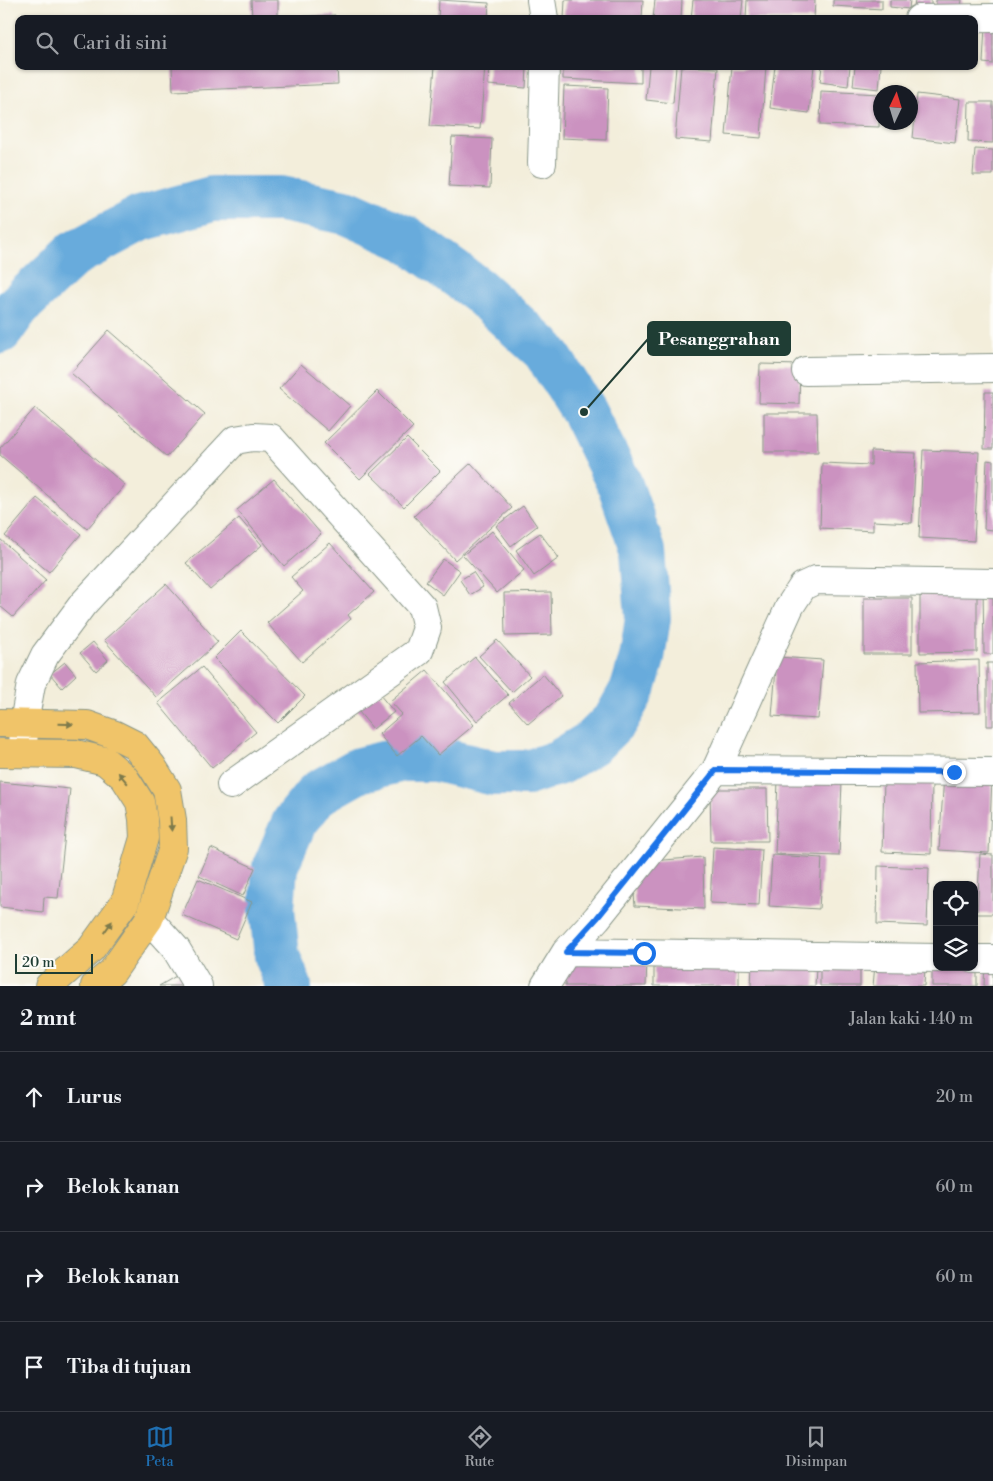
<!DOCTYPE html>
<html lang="id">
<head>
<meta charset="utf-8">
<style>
	:root { --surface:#171b24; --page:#20242c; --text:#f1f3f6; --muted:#9ea1a6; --line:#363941; --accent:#1f6fb2 }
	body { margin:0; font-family:"Libre Bodoni",serif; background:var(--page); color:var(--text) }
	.controls { position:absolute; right:15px; bottom:15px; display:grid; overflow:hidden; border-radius:10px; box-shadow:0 1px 4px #0004 }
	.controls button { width:45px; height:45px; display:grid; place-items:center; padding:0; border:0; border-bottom:1px solid var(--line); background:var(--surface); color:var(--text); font:25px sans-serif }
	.compass { position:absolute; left:873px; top:85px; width:45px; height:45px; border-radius:50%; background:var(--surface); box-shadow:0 1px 4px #0004; rotate:4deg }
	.scale { position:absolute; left:15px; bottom:12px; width:78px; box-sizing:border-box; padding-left:5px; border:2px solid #1f3d34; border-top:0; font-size:14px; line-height:18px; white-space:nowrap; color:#1f3d34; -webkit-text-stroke:4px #fdfcf7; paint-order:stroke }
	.stop { position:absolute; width:15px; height:15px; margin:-11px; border:4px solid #1a73e8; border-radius:50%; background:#fff }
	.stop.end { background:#1a73e8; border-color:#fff; box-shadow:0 1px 5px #0008 }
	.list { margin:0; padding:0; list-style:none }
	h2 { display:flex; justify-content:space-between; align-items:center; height:65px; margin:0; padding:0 20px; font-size:21px }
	h2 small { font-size:16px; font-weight:400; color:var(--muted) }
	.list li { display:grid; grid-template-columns:32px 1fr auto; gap:15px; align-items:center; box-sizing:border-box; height:90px; padding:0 20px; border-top:1px solid var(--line) }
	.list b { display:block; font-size:19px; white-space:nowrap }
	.list em { font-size:16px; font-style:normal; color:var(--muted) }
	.icon { flex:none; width:28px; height:28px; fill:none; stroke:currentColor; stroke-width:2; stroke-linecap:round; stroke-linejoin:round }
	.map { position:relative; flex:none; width:993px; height:986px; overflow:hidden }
	.search { position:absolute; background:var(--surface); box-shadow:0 1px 4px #0004; left:15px; right:15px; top:15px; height:55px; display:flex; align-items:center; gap:12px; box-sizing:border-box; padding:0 18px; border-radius:10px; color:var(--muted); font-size:19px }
	.sheet { height:425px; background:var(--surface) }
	nav { display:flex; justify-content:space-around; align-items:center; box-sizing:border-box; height:70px; border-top:1px solid var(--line); background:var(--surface); font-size:14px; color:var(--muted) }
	nav a { display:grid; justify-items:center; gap:2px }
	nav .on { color:var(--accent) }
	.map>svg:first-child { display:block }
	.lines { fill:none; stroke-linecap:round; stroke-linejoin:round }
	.river { stroke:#67abdc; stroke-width:46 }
	.building { fill:#cb92c0 }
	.minor-casing { stroke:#899688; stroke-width:30 }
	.major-casing { stroke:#899688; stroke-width:30 }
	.minor { stroke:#fff; stroke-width:28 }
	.major { stroke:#f0c469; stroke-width:28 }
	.oneway { fill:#7d7a4c }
	.route { stroke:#1a73e8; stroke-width:6 }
	.leader { fill:none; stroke:#1f3d34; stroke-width:2 }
	.callout-dot { fill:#1f3d34; stroke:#fdfcf7; stroke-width:2 }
	.callout { fill:#1f3d34; stroke:#1f3d34; stroke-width:2 }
	.callout-label { font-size:18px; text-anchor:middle; font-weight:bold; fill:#fff }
</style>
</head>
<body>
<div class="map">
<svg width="993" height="986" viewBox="0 0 993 986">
	<rect width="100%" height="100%" fill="#fdfcf7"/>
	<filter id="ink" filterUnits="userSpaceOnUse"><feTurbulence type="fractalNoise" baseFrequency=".02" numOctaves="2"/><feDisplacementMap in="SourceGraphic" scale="10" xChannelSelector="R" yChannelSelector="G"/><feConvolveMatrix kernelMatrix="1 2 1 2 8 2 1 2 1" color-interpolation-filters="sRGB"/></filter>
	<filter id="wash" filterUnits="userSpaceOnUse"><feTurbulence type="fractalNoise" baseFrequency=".0096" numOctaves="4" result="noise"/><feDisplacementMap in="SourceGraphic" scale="20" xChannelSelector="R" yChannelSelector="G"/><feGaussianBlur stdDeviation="1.12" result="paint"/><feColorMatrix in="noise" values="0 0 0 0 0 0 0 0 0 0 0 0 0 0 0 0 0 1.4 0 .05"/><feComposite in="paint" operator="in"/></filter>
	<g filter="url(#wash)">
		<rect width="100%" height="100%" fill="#f3eedb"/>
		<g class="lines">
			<!-- river -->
			<path class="river" d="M0,331L18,306L72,255L139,219L212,199H281L346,212L407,239L478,290L545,351L584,412L620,485L643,551L648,618L642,658L633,689L616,719L593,742L560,762L527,773H494L436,759H403L359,770L318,793L294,823L275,867L272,909L277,956L289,986"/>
		</g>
		<g id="blocks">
			<!-- building -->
			<path class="building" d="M251,0H278V19H252Z
				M439,0L489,3L488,19H438Z
				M565,0H643L642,19H564Z
				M655,0H682L681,19H653Z
				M693,0H743L741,19H691Z
				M747,0H815L814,19H746Z
				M833,0H882V9L833,6Z
				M890,0H910L909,9L890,7Z
				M915,0H931V6H914Z
				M936,0H962L961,7L936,6Z
				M335,15V19H289V17Z
				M985,26L993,27V64L983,63Z
				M172,66H337L338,84L173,91Z
				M435,66H485L480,129L430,126Z
				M489,66H527L526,88L488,85Z
				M563,66H641V83L563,79Z
				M649,66H676L673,103L646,100Z
				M681,66L718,68L712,142L675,139Z
				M732,66H766L761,138L726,135Z
				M775,66H814L809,113L770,108Z
				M822,66H850L848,86L820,82Z
				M855,66H881L879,89L853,86Z
				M564,86L608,88L606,140L562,138Z
				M821,91L880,94L879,127L820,125Z
				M917,94L960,99L955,143L913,138Z
				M969,102H993V143L968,142Z
				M452,137L492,139L490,188L449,186Z
				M975,149L993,150V175H973Z
				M109,330L205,414L167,457L71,373Z
				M301,364L350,406L328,431L279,389Z
				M760,364L800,365L799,404L759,403Z
				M377,391L413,427L360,479L324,443Z
				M985,392H993V449H984Z
				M35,408L125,485L87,529L0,455V448Z
				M764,413H817L818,452H764Z
				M407,438L440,471L404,507L370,474Z
				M923,450L979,452L974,541L919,538Z
				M871,451L916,453L912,523L873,521V531L820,528L822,463L871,465Z
				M987,460L993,461V530L984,529Z
				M471,463L512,508L455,560L414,516Z
				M274,479L321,534L284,566L237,510Z
				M37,498L81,534L49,572L5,536Z
				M523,506L537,526L511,546L496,526Z
				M239,518L262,545L210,590L186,563Z
				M492,531L524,570L497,593L463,555Z
				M540,533L559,558L534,576L516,550Z
				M0,539L46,580L13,617L0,606Z
				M330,543L374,592L348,615L351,619L302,662L267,623L303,591L291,577Z
				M443,559L460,571L443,595L426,582Z
				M473,572L483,587L470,595L460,580Z
				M166,584L218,642L156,697L104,640Z
				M983,585H993V654H984Z
				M551,592L552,635L505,636L504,593Z
				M920,592H977V652L920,653Z
				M864,598H912V654H864Z
				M241,631L305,696L278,723L214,658Z
				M497,640L530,676L512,692L479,656Z
				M93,642L108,660L96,671L80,653Z
				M475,657L508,695L477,721L445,682Z
				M777,657L823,660L818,719L772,716Z
				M979,660L980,712L918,713L917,662Z
				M65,662L76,675L62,688L50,674Z
				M987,663H993V726H987Z
				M202,667L256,732L212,768L158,703Z
				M427,670L474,725L438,755L421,736L397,756L379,734L402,714L390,701Z
				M543,674L561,696L528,724L509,703Z
				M375,689L394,712L373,729L354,706Z
				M944,775L992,777L989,853L939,850Z
				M778,780L842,782L839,856L775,854Z
				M884,780L932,781L931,854L882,852Z
				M0,782L70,789L58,898L44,897L43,912L0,907Z
				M710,789H767L768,841H711Z
				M713,847L762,850L759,905L710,903Z
				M211,848L255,868L243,896L199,876Z
				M980,854L993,855V914H977Z
				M772,855L822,858L819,909L769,906Z
				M703,857L704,909L635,906L633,881L651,861Z
				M878,866L929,868L927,926L877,924Z
				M198,879L252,902L236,939L182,915Z
				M566,957L647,960L646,986H565Z
				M985,961L993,962V986H984Z
				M932,962L937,967H974L977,963V986H932Z
				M820,963L860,964V986H820Z
				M752,965L816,967L815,986H751Z
				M875,965L925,968L924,986H873Z
				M654,967L739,968V986H654Z
				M183,972L191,986H159Z"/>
		</g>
	</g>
	<g filter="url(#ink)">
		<use href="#blocks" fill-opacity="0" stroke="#899688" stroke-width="1"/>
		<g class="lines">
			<defs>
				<path id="minor" d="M541,0L544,19
					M919,19L993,18
					M542,163L545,66
					M806,371L993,368
					M23,753L24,723L31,684L45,655L83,604L235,440L253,437L271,438L422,607L427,628L419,651L231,785
					M716,770L993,772
					M149,919L176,949L198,986
					M566,952L937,958
					M974,959H993
					M545,986L566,952L597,918L716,770L790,606L803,586L816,580L993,583"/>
				<path id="major" d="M0,723L87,725L115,735L135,745L152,766L167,790L172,820L173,848L149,919L112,972L95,986
					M0,753L76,754L105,761L124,777L140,802L143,819L144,838L125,902L91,949L49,986"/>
			</defs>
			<!-- minor casing -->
			<use href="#minor" class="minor-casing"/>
			<!-- major casing -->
			<use href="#major" class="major-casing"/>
			<!-- minor -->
			<use href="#minor" class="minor"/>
			<!-- major -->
			<use href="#major" class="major"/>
		</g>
		<!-- one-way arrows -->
		<defs><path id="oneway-solid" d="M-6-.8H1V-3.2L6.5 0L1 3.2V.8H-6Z" transform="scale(1.25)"/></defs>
		<g class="oneway">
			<use href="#oneway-solid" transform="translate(66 724) rotate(2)"/>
			<use href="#oneway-solid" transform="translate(123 778) rotate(-130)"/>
			<use href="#oneway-solid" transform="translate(171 824) rotate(86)"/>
			<use href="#oneway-solid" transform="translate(108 927) rotate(-55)"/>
		</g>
	</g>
	<g class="lines" filter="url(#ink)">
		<!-- route -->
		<path class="route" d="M644,953L566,952L597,918L716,770L954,772"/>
	</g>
	<!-- callouts -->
	<path class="leader" d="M584 412L648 339"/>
	<circle class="callout-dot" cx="584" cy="412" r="5"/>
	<rect class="callout" x="648" y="322" width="142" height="33" rx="5"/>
	<g class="callout-label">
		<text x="719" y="345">Pesanggrahan</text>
	</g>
</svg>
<div class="controls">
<button><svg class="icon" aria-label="locate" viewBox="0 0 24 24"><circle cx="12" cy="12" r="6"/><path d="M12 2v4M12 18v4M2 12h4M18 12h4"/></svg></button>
<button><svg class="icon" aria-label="layers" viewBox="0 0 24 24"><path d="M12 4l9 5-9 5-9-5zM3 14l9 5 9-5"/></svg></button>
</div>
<svg class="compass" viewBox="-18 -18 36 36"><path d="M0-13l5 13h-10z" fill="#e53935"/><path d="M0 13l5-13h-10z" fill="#9ea1a6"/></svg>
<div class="scale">20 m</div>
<div class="stop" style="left:644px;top:953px"></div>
<div class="stop end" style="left:954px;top:772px"></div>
<div class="search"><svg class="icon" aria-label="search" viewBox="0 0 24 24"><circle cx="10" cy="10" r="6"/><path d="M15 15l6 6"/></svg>Cari di sini</div>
</div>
<section class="sheet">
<h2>2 mnt<small>Jalan kaki · 140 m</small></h2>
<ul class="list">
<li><svg class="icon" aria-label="ahead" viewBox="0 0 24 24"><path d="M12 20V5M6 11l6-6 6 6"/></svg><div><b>Lurus</b></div><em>20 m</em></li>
<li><svg class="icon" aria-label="right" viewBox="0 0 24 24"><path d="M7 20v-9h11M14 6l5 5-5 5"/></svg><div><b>Belok kanan</b></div><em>60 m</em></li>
<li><svg class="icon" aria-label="right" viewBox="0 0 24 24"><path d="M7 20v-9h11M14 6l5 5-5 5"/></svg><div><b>Belok kanan</b></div><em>60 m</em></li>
<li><svg class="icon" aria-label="arrive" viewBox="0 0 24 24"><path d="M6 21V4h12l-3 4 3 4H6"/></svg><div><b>Tiba di tujuan</b></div></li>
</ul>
</section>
<nav>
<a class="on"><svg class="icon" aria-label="map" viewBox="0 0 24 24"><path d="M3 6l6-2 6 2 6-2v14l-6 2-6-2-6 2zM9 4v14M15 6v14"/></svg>Peta</a>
<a><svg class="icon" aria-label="directions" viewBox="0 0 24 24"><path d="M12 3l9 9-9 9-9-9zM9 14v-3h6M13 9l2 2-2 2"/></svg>Rute</a>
<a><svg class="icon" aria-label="saved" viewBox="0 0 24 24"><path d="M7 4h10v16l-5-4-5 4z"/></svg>Disimpan</a>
</nav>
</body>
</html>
